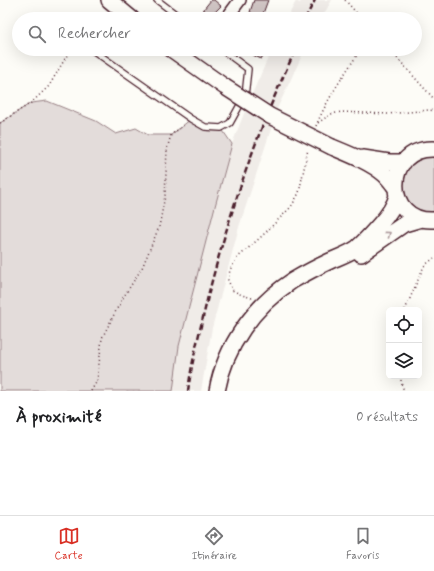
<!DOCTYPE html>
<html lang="fr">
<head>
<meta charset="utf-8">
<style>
	:root { --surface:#fff; --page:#f6f6f6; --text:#202124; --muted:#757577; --line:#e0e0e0; --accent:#d93025 }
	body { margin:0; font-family:Mynerve,sans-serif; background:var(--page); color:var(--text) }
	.controls { position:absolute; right:12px; bottom:12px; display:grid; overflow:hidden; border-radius:6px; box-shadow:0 4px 16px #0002 }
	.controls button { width:36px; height:36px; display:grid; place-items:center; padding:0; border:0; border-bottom:1px solid var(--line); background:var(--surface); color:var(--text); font:20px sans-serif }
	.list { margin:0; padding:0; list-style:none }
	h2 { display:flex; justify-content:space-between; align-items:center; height:52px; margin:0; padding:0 16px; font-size:17px }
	h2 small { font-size:13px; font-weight:400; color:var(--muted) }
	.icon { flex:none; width:22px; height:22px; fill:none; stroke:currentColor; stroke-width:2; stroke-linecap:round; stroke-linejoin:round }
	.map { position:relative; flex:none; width:434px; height:391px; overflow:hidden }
	.search { position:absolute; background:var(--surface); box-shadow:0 4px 16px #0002; left:12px; right:12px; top:12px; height:44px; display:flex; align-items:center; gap:10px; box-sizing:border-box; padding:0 14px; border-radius:22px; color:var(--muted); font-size:15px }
	.sheet { height:124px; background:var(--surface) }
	nav { display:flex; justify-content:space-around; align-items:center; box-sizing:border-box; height:56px; border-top:1px solid var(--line); background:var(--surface); font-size:11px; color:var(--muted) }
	nav a { display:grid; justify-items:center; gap:2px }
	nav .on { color:var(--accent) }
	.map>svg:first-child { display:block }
	.built { fill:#f0ece8 }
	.green { fill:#e3dcda; stroke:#967e82 }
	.building { fill:#d0c5c4; stroke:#4a1f2b }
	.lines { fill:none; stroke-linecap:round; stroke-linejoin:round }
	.service-casing { stroke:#4a1f2b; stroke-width:8 }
	.minor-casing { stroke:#4a1f2b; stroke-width:14 }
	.secondary-casing { stroke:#4a1f2b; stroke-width:18 }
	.path { stroke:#4a1f2b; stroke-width:1.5; stroke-dasharray:1 3; stroke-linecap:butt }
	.service { stroke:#fdfcf7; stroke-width:5.5 }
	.minor { stroke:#fdfcf7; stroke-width:11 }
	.secondary { stroke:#fdfcf7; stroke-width:15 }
	.rail { stroke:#4a1f2b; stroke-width:2.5; stroke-dasharray:6 3; stroke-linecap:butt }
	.secondary-bridge-casing { stroke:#4a1f2b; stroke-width:18; stroke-linecap:butt }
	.secondary-bridge { stroke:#fdfcf7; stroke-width:15 }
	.oneway { stroke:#ac999b }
</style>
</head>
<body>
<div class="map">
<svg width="434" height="391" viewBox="0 0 434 391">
	<rect width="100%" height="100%" fill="#fdfcf7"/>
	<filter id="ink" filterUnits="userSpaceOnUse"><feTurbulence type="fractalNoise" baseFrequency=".025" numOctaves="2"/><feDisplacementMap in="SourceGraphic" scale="8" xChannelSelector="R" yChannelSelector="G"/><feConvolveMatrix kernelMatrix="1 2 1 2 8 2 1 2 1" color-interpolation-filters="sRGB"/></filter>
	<g filter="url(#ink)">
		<!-- built -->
		<path class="built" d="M302,0H332L321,19H287L296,1L300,3Z
			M272,49H305L277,109L252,94Z
			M245,111L272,126L239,227L212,328L201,391H171L179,346L214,210L232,144Z"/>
		<!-- green -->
		<path class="green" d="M47,101L96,121L116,134L136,128L148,135H171L191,119L205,127L221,128L232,144L214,210L179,346L173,391H0V123L31,103Z
			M430,156L434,157V213C429,212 423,212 418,210C414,209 410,204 407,200C394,180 409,161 430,156Z"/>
		<!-- building -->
		<path class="building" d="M211,0H214L221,6L210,17L203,10Z
			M254,0H268L261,19H250L252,13L250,12Z
			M256,49H267L261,59L253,55Z"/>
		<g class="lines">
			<defs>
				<path id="service" d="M157,0L182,19
					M91,49L191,119L205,127L221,128L230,123L245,96L248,69L221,49"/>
				<path id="minor" d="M226,19L240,0"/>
				<path id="secondary" d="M109,0L132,19
					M171,49L225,87
					M332,147C349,154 372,163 385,175C389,179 392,183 395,187
					M434,149C383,147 383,223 434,220
					M363,158L389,162H404
					M361,254L404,224L421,219
					M217,391C225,346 254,306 292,281C304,274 317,267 330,261C339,257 348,254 357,248C365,241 373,232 380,224C388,215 394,207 397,196"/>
			</defs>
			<!-- service casing -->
			<use href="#service" class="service-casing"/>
			<!-- minor casing -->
			<use href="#minor" class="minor-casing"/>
			<!-- secondary casing -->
			<use href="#secondary" class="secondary-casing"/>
			<!-- path -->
			<path class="path" d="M345,0L362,19
				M389,49L434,99
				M0,123L31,103L49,86L69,52L75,49
				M318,123L331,114L341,112L388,114L429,110L434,111
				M316,126C328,97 344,75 361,49
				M252,298L242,295L232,290L228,280L230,270L236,259L262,236L291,207L299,193L308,149
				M405,310L424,266L434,258
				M401,376V382L404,391
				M91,391L97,381L102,338L121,301L142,268L159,227L165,196L167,149L171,135L185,124"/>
			<!-- service -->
			<use href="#service" class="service"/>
			<!-- minor -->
			<use href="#minor" class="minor"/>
			<!-- secondary -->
			<use href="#secondary" class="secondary"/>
			<!-- rail -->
			<path class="rail" d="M305,19L315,0
				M188,391C192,359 201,327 208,296C230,211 258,128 296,49"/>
			<defs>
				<path id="secondary-bridge" d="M225,87L270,116L332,147"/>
			</defs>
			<!-- secondary-bridge casing -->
			<use href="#secondary-bridge" class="secondary-bridge-casing"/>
			<!-- secondary-bridge -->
			<use href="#secondary-bridge" class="secondary-bridge"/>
		</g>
		<!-- one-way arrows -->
		<defs><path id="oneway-chevron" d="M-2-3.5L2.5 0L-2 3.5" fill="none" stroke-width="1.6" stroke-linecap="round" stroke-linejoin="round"/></defs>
		<use class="oneway" href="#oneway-chevron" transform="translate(388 234) rotate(-36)"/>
	</g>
</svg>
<div class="controls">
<button><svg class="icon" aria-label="locate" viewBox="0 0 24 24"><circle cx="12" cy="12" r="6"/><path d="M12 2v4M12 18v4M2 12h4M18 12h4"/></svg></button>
<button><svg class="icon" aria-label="layers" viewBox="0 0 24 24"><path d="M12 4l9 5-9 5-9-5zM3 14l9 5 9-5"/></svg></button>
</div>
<div class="search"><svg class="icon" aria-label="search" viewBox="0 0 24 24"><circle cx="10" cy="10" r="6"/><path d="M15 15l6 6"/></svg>Rechercher</div>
</div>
<section class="sheet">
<h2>À proximité<small>0 résultats</small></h2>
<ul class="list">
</ul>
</section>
<nav>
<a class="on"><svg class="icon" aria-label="map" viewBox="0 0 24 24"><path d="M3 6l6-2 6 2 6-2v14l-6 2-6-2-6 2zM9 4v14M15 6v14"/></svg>Carte</a>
<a><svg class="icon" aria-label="directions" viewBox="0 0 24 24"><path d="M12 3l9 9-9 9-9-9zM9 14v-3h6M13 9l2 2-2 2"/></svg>Itinéraire</a>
<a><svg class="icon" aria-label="saved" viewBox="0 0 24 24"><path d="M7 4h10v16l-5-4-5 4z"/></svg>Favoris</a>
</nav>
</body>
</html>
